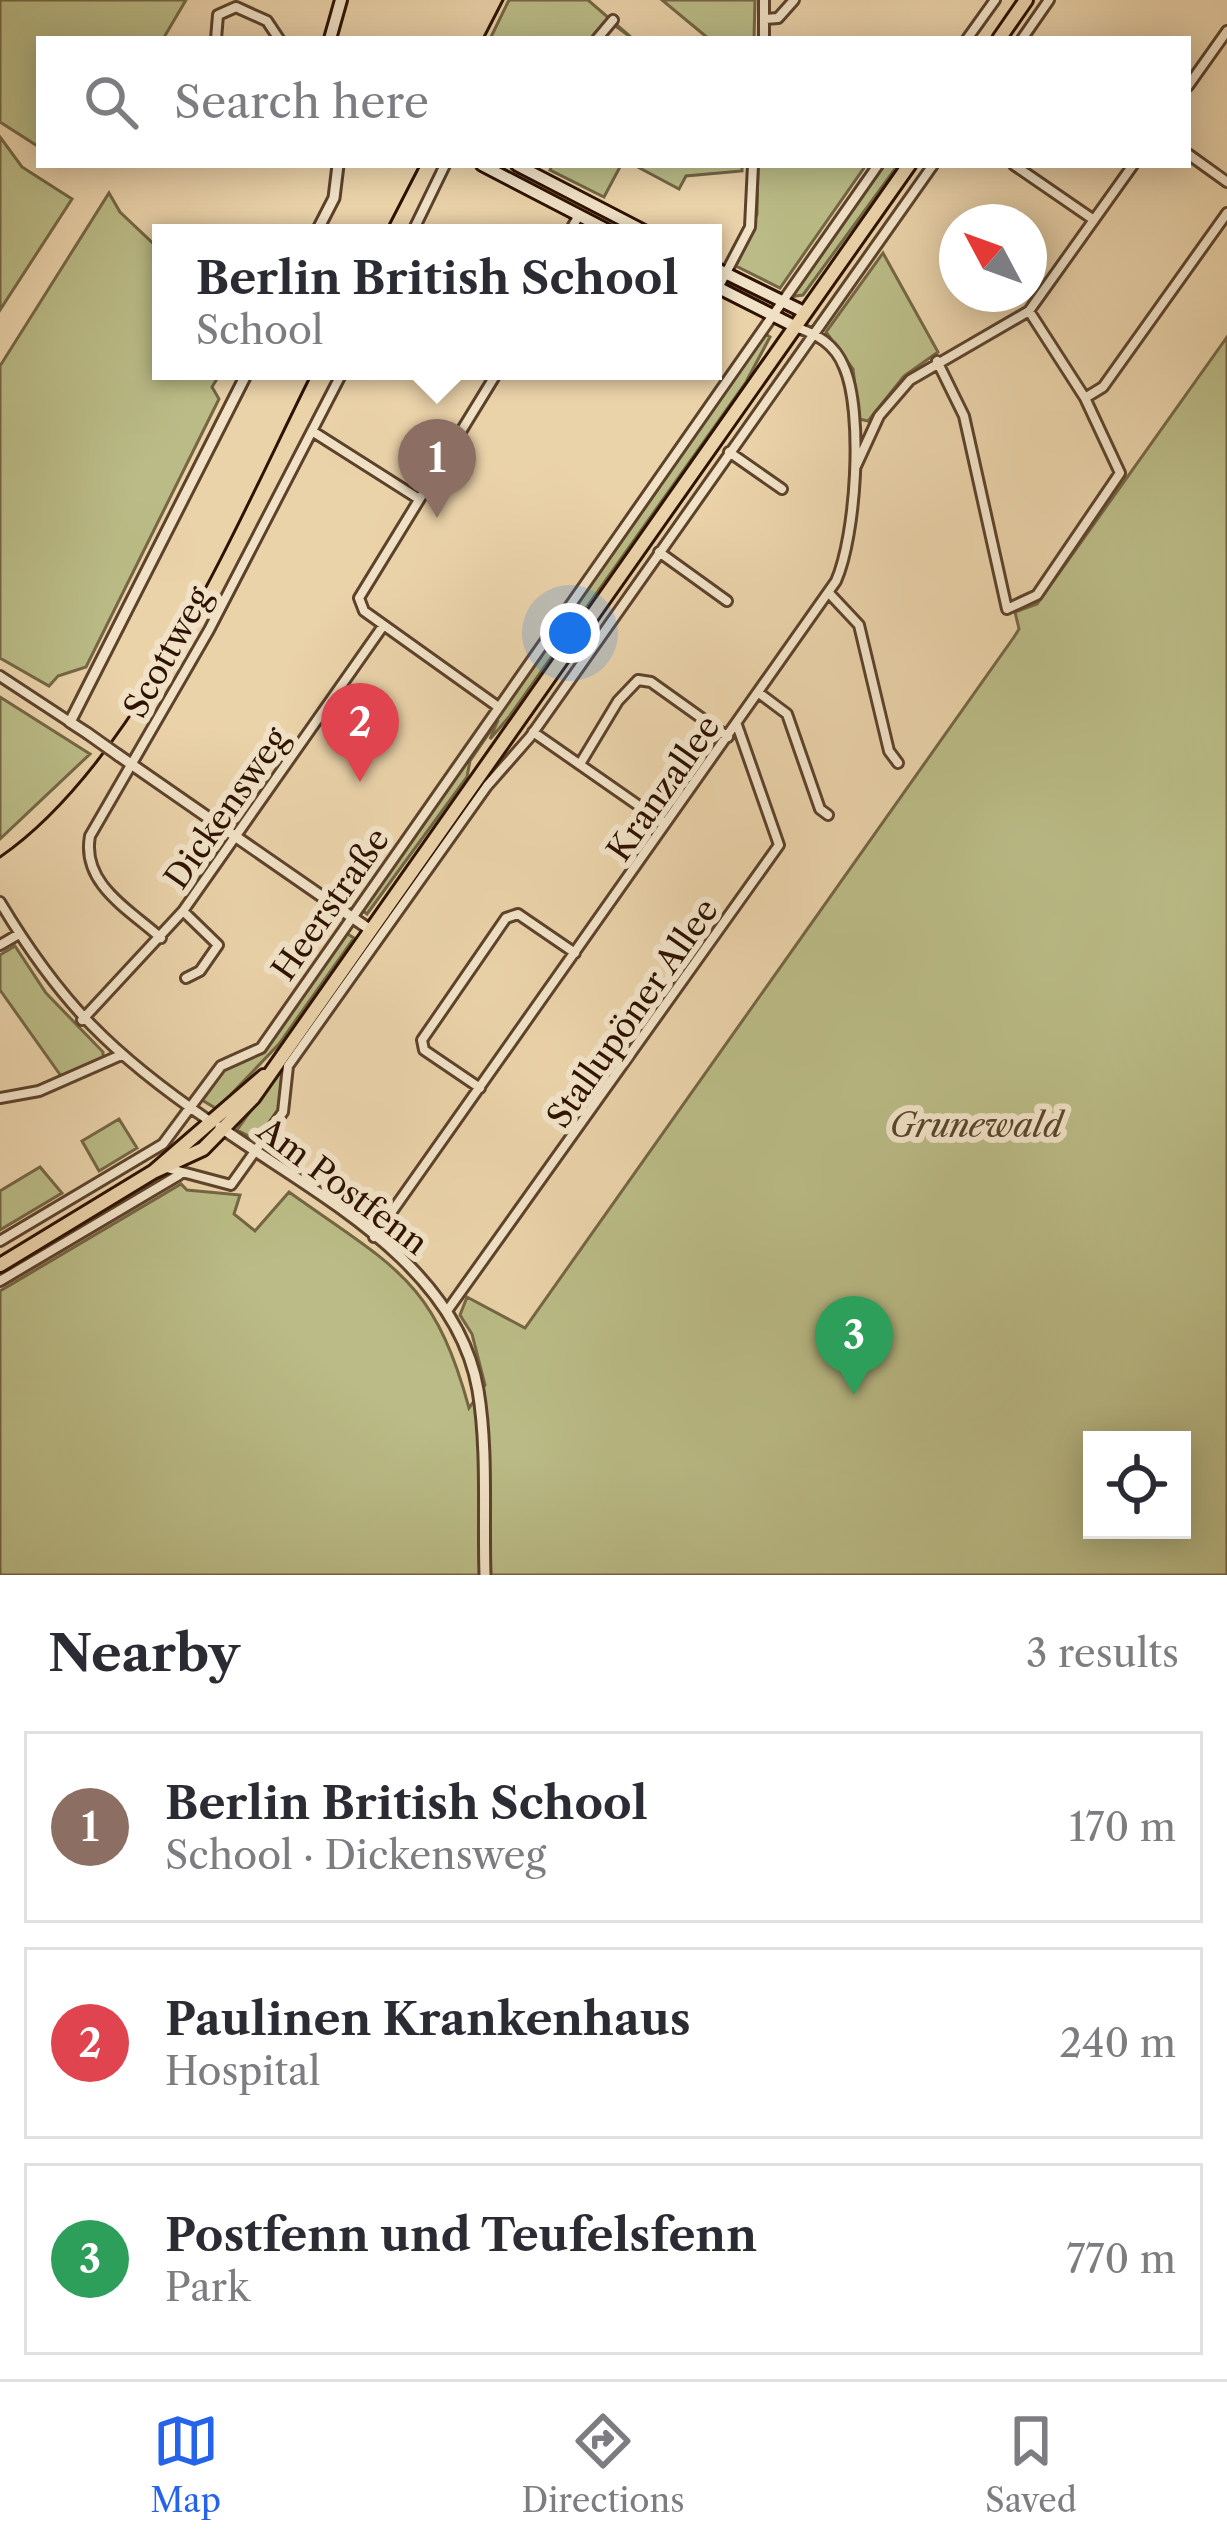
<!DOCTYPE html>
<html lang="en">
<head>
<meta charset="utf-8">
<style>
	:root { --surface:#fff; --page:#f7f7f7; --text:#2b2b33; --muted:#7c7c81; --line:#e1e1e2; --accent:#2563eb }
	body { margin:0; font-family:"Libre Caslon Text",serif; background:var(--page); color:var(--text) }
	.controls { position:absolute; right:36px; bottom:36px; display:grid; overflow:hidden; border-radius:0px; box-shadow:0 6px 30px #0003 }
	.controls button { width:108px; height:108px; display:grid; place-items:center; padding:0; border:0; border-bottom:3px solid var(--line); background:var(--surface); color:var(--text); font:60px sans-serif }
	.compass { position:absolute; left:939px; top:204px; width:108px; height:108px; border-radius:50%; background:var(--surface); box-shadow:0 6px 30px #0003; rotate:311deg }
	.you { position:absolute; left:570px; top:633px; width:42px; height:42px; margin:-30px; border:9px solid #fff; border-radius:50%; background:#1a73e8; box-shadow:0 0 0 18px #1a73e833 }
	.badge { display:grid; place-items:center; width:78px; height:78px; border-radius:50%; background:var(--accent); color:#fff; font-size:39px; font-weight:700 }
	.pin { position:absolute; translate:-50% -99px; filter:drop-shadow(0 3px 6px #0008) }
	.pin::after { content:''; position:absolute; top:63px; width:42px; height:36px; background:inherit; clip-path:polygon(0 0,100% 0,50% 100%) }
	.popup { position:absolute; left:152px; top:224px; width:570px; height:156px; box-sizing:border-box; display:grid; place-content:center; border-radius:0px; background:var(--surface); filter:drop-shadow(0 3px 9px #0005); font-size:39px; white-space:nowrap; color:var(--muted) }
	.popup b { font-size:45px; color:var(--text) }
	.popup::after { content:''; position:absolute; left:50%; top:100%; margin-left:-24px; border:24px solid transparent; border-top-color:var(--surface) }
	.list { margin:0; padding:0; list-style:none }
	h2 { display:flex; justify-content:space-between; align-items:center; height:156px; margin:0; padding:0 48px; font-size:51px }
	h2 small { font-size:39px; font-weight:400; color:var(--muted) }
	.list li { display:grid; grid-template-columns:78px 1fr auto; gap:36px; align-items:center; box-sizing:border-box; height:192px; margin:0 24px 24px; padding:0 24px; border:3px solid var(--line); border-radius:0px }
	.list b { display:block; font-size:45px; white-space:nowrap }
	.list p { margin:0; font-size:39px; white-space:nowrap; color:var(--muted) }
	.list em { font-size:39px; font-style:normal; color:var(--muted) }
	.icon { flex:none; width:66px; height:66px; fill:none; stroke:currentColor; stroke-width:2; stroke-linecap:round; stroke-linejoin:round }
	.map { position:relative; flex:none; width:1227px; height:1575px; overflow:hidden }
	.search { position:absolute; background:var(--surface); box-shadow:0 6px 30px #0003; left:36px; right:36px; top:36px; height:132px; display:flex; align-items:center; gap:30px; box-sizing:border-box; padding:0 42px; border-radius:0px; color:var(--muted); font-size:45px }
	.sheet { height:804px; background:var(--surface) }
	nav { display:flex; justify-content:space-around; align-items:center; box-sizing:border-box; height:168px; border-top:3px solid var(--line); background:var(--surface); font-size:33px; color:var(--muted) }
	nav a { display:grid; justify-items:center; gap:6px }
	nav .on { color:var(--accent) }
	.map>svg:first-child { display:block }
	.green { fill:#babb86; stroke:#746644; stroke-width:3; fill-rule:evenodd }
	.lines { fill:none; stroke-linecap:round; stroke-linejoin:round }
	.minor-casing { stroke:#5d422b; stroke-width:14 }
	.tertiary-casing { stroke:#5d422b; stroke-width:15 }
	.secondary-casing { stroke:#2e1201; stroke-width:16 }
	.primary-casing { stroke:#2e1201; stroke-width:18 }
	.minor { stroke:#f1e2c7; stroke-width:8 }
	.tertiary { stroke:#f1e2c7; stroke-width:9 }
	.secondary { stroke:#f1e2c7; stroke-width:10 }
	.primary { stroke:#ead2a9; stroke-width:12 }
	.tram { stroke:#2e1201; stroke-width:3 }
	.tertiary-bridge-casing { stroke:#5d422b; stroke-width:15; stroke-linecap:butt }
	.tertiary-bridge { stroke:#f1e2c7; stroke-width:9 }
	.labels { text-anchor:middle; stroke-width:12; stroke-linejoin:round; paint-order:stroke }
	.street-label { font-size:33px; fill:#2e1201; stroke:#f1e2c7 }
	.park-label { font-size:33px; font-style:italic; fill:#584529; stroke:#f1e2c7 }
</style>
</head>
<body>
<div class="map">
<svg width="1227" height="1575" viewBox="0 0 1227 1575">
	<rect width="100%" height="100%" fill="#ead2a9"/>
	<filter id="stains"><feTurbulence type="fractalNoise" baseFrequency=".00167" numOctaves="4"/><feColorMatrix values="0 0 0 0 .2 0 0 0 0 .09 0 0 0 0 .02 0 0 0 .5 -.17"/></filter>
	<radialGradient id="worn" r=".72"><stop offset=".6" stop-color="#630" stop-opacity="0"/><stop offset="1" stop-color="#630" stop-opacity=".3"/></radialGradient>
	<!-- green -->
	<path class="green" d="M0,0H186L163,39H39V147L0,122Z
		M509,0H588L633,39L613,24L600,39H490Z
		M662,0H755L754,39H709Z
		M0,137L22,167L72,199L0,310Z
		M552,165H621L604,197L550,170Z
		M634,165H742V171L686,176L679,189Z
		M758,165H866L780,288L736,266L757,214Z
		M882,165H898L803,295L789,297Z
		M109,193L120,212L161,251V371H222L212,387L219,399L86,667L58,676L49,686L0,658V366Z
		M883,253L938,352L904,376L868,421L859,419L853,369L826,332Z
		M764,333L770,337L746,382L509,717L490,739L498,720L470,761L467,777L367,914L362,910L472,754L485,727Z
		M1227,337V1575H0V1291L181,1184L187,1190L240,1195L234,1214L255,1231L289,1192C394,1267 434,1279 469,1408L485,1385L472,1334L460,1315L467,1297L525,1328L1014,637L1019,629L1015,612L1037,604ZM1092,1440H1182V1530H1092Z
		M0,697L90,754L0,839Z
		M411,885L284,1069L283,1103L258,1141L237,1130Z
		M346,933L354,938L279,1044L217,1109L202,1100L227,1065L264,1049Z
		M15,946L46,993L103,1052V1059L61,1076L0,990V955Z
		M119,1119L137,1148L99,1171L82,1141Z
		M40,1167L62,1193L0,1230V1191Z"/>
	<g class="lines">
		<defs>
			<path id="minor" d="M765,19L778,18L794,0
				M216,39L218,15L236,7L267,21L279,39
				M597,39L613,20
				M764,39V0
				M967,39L995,0
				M1022,39L1049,0
				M1188,86L1227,31
				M1188,154L1227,182
				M1014,165L1094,220
				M412,233L445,165
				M569,233L579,215
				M718,288L750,227L753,165
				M937,361L964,416L1007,609L1037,595L1120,473L1085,398L1029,311
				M1085,398L1103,387L1227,213
				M312,431L419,499
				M729,452L782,489
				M856,466L879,416L910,380L1029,311L1133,165
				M659,552L727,601
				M829,593L859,625L889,751L898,763
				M0,676L70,722
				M759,693L787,714L820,809L828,815
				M497,706L364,611L359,598L498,371
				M533,732L665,824
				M580,764L618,701L638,680L651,682L728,737
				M0,902C61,1004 113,1055 211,1122
				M183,911L218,945L200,971L186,978
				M161,938C130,910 81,884 90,836L209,630L343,371
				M0,945L19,934
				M82,1020L183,911L383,626
				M480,1088L424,1050L422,1040L506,918L518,914L575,953
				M0,1098L39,1091L121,1055
				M167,1168L231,1185L283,1112L288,1066L487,786L530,737L933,165
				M374,1237L836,581C856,536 864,412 844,367C835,344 817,334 795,327
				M0,1241L163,1144L221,1066L261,1048L878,165
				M0,1281L179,1175
				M447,1311L779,845L737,725"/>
			<path id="tertiary" d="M316,233L334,198L338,165
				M87,733L70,722L248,371
				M118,755L369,929
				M220,1127C317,1195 456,1263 478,1390C488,1450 483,1515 485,1575"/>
			<path id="secondary" d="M330,39L341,0
				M482,165L613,233
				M517,165L648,233
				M713,267L804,312
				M713,285L794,326"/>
			<path id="primary" d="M999,39L1026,0
				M153,1172L203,1149L253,1098L909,165
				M0,1265L153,1172L264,1076"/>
		</defs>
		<!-- minor casing -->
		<use href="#minor" class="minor-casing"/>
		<!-- tertiary casing -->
		<use href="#tertiary" class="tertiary-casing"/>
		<!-- secondary casing -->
		<use href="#secondary" class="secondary-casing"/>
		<!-- primary casing -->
		<use href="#primary" class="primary-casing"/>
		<!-- minor -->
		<use href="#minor" class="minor"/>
		<!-- tertiary -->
		<use href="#tertiary" class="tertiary"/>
		<!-- secondary -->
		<use href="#secondary" class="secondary"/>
		<!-- primary -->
		<use href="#primary" class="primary"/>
		<!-- tram -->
		<path class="tram" d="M483,39L503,0
			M385,233L420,165
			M0,857C138,762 238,520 313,371"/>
		<defs>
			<path id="tertiary-bridge" d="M87,733L118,755"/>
		</defs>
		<!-- tertiary-bridge casing -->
		<use href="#tertiary-bridge" class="tertiary-bridge-casing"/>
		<!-- tertiary-bridge -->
		<use href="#tertiary-bridge" class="tertiary-bridge"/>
	</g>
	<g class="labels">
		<!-- street labels -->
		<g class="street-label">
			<text transform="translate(167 652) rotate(-61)" y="12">Scottweg</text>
			<text transform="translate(663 788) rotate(-55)" y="12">Kranzallee</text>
			<text transform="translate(226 808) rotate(-55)" y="12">Dickensweg</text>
			<text transform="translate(330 904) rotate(-55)" y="12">Heerstraße</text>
			<text transform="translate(632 1013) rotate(-55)" y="12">Stallupöner Allee</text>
			<text transform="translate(343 1186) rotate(37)" y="12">Am Postfenn</text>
		</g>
		<!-- park labels -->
		<g class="park-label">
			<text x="976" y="1137">Grunewald</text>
		</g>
	</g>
	<rect width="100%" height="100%" filter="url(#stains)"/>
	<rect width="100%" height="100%" fill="url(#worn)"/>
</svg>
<div class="controls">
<button><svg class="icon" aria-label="locate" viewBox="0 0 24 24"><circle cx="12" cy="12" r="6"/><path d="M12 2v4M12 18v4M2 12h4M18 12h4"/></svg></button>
</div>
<svg class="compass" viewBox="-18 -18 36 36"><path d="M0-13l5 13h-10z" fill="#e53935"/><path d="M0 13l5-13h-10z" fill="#7c7c81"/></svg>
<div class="you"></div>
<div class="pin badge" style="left:437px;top:518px;background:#8d6e63">1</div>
<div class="popup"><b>Berlin British School</b>School</div>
<div class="pin badge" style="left:360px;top:782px;background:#e0444e">2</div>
<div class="pin badge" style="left:854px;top:1395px;background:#2e9e5b">3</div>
<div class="search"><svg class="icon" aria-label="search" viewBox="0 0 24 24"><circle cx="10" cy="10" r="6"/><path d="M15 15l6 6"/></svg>Search here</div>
</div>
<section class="sheet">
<h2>Nearby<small>3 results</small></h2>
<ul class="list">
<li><span class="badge" style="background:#8d6e63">1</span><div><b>Berlin British School</b><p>School · Dickensweg</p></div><em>170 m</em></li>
<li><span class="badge" style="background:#e0444e">2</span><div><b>Paulinen Krankenhaus</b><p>Hospital</p></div><em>240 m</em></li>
<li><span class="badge" style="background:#2e9e5b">3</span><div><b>Postfenn und Teufelsfenn</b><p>Park</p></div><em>770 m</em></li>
</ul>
</section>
<nav>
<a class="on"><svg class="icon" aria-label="map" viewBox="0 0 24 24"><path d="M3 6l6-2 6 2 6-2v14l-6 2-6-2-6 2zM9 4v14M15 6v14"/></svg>Map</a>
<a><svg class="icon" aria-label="directions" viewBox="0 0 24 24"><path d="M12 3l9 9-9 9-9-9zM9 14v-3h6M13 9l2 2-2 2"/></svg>Directions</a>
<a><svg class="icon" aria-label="saved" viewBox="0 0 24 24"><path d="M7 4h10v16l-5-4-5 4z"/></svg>Saved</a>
</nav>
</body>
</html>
